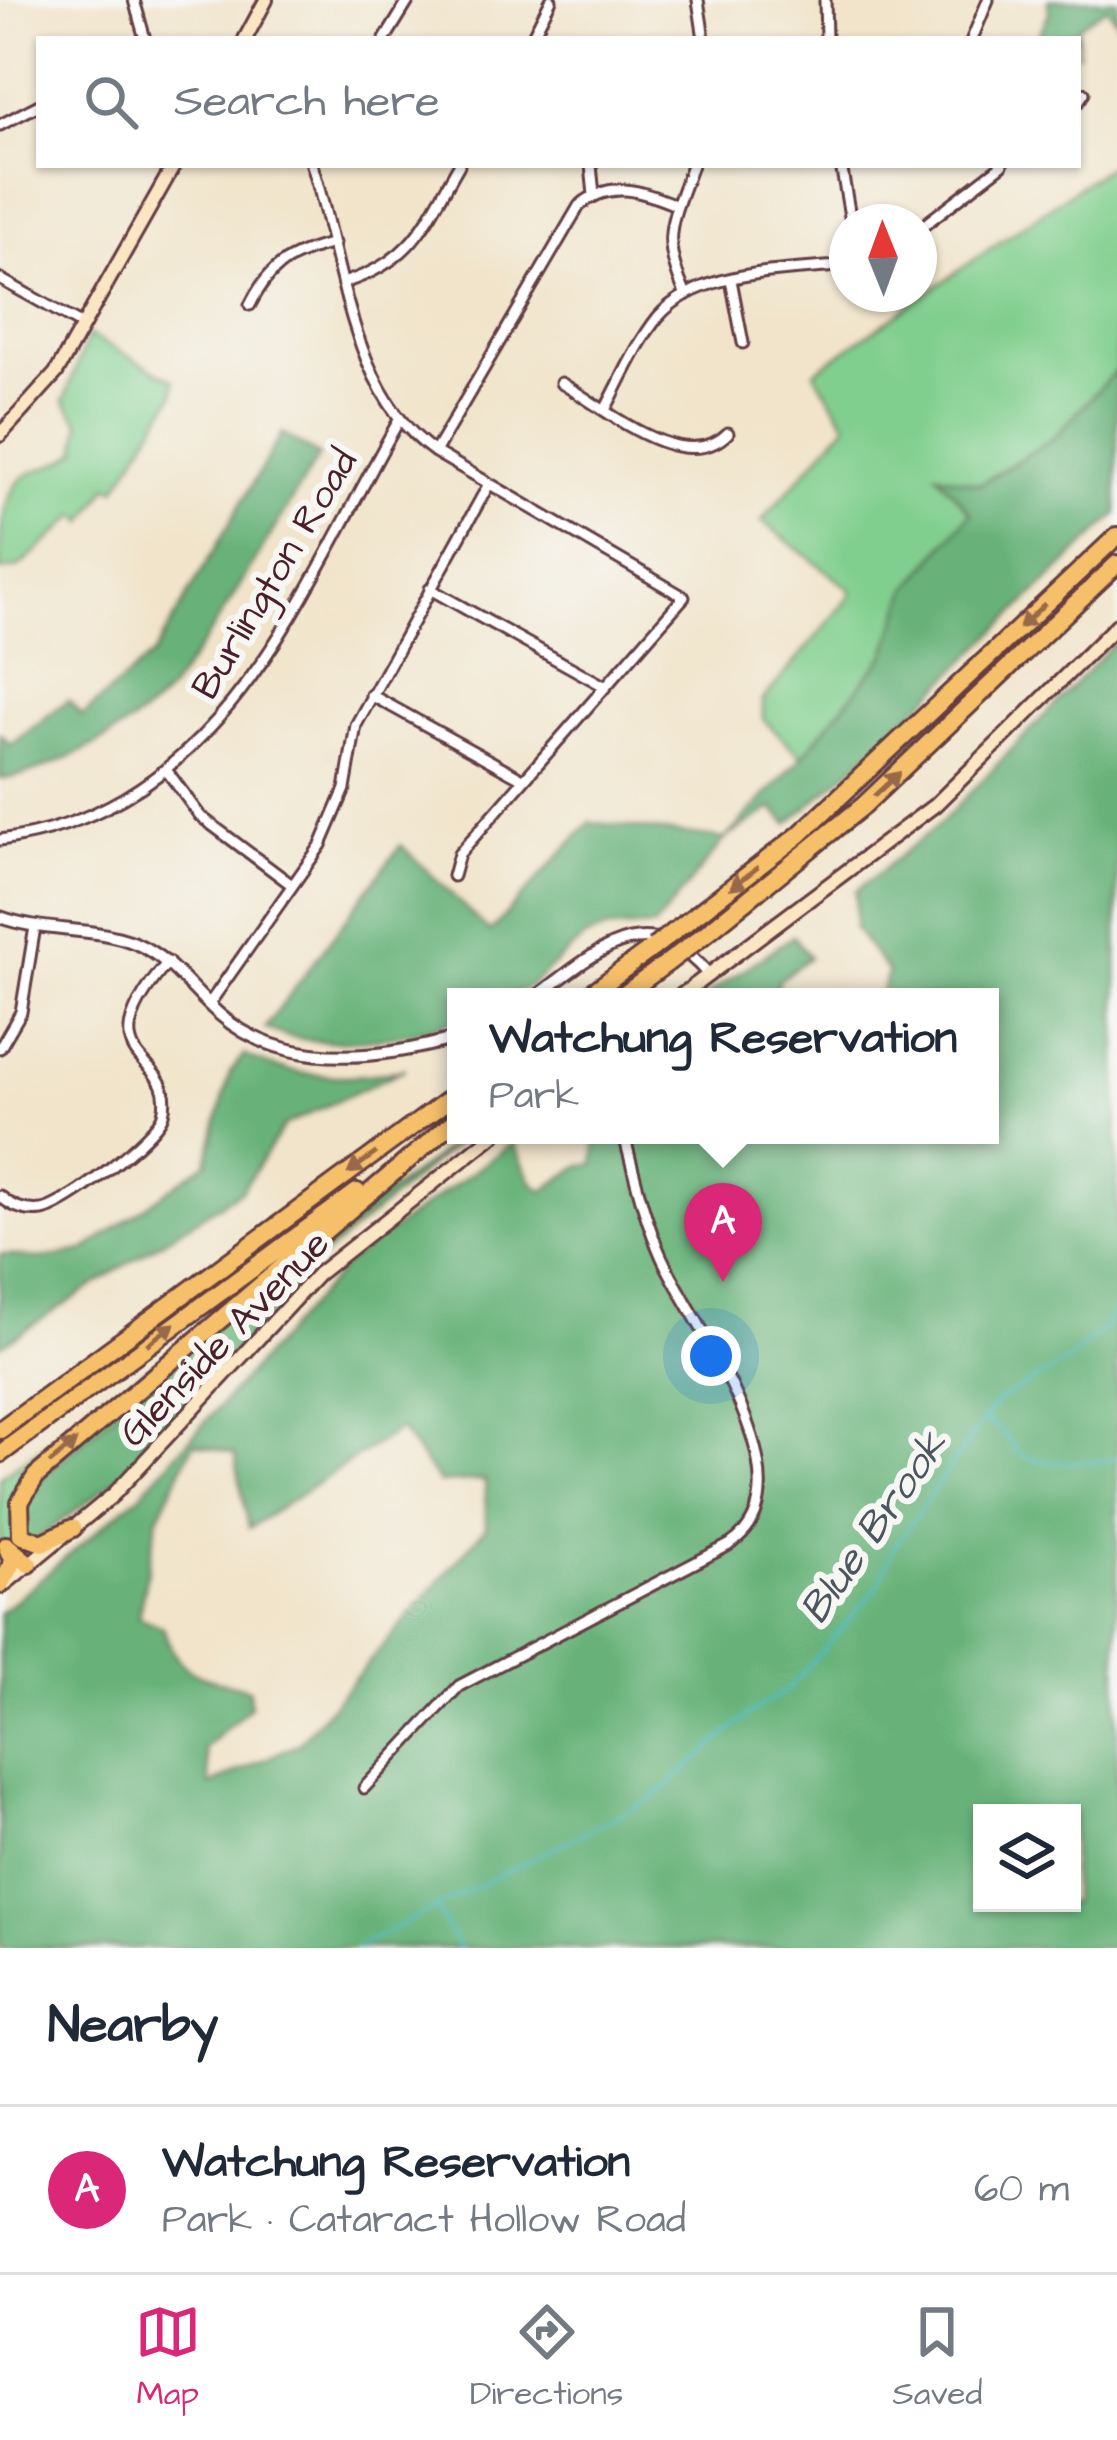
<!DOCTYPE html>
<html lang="en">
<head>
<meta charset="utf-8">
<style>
	:root { --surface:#fff; --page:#f2f2f3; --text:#1f2937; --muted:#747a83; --line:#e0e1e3; --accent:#db2777 }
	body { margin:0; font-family:"Architects Daughter",sans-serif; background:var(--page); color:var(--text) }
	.controls { position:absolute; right:36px; bottom:36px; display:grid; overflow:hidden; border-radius:0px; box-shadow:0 3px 9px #0004 }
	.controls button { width:108px; height:108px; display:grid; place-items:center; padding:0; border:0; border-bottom:3px solid var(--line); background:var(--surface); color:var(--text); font:60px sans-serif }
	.compass { position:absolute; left:829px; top:204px; width:108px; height:108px; border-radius:50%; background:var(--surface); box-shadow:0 3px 9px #0004; rotate:359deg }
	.you { position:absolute; left:711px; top:1356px; width:42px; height:42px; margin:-30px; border:9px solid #fff; border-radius:50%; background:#1a73e8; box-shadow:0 0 0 18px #1a73e833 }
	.badge { display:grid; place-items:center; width:78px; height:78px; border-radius:50%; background:var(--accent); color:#fff; font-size:39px; font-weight:700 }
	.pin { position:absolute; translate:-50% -99px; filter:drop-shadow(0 3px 6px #0008) }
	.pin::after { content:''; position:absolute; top:63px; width:42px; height:36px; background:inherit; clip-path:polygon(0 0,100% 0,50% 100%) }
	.popup { position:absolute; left:447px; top:988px; width:552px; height:156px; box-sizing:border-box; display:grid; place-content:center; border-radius:0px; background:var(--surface); filter:drop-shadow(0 3px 9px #0005); font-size:39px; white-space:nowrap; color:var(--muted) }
	.popup b { font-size:45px; color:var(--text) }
	.popup::after { content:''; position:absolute; left:50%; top:100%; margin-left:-24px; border:24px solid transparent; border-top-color:var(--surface) }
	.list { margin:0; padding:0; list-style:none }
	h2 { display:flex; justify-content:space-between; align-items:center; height:156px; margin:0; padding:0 48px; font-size:51px }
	h2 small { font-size:39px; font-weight:400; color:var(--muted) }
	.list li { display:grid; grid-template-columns:78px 1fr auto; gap:36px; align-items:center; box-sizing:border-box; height:168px; padding:0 48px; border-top:3px solid var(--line) }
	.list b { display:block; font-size:45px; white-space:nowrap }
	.list p { margin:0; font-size:39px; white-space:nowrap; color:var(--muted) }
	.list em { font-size:39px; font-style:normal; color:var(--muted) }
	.icon { flex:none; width:66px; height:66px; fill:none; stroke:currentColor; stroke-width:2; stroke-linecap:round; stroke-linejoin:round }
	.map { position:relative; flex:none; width:1117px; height:1948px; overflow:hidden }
	.search { position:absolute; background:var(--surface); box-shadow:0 3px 9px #0004; left:36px; right:36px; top:36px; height:132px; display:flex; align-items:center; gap:30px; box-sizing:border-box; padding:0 42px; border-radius:0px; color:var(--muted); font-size:45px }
	.sheet { height:324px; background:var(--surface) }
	nav { display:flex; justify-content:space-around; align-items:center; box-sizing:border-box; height:168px; border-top:3px solid var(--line); background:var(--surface); font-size:33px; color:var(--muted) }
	nav a { display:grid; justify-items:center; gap:6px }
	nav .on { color:var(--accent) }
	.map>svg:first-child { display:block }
	.green { fill:#81cf8e; stroke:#66775c; stroke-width:3 }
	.forest { fill:#68b279; stroke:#596852; stroke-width:3; fill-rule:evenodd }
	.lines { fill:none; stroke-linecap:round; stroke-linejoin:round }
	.stream { stroke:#4ebdc3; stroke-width:3 }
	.minor-casing { stroke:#633d43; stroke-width:15 }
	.tertiary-casing { stroke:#633d43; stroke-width:16 }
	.secondary-casing { stroke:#633d43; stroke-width:18 }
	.motorway-casing { stroke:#633d43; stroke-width:22 }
	.minor { stroke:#fff; stroke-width:9 }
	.tertiary { stroke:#fff; stroke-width:10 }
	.secondary { stroke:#fbe6c4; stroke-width:12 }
	.motorway { stroke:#f6c06b; stroke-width:16 }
	.motorway-bridge-casing { stroke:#633d43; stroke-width:22; stroke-linecap:butt }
	.motorway-bridge { stroke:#f6c06b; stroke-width:16 }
	.oneway { fill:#976748 }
	.labels { text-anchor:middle; stroke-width:12; stroke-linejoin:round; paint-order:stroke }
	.street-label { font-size:39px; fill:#4a1f2b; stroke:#f6f6f2 }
	.water-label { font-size:42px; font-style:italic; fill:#4b5660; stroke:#f6f6f2 }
</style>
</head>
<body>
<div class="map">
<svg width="1117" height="1948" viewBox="0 0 1117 1948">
	<rect width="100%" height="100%" fill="#f6f6f2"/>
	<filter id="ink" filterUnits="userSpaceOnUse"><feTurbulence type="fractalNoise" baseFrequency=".00833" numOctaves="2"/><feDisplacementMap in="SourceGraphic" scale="24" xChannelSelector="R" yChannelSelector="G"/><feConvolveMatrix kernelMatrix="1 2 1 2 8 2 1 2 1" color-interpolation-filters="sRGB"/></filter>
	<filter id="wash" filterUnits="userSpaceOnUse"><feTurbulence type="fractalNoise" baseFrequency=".004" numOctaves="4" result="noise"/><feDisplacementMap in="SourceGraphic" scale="48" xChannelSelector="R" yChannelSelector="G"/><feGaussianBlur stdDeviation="2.7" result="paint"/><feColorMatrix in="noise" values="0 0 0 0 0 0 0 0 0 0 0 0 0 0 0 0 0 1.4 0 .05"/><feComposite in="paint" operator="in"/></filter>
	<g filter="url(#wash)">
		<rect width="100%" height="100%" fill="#f1e4ca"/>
		<!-- green -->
		<path class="green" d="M1117,160V369L1055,437L980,484L939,475L971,512L908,589L886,653L802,757L763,719V700L850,597V589L762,521L847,424L814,372Z
			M88,335L174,380V394L116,489L109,485L85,522L77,515L19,567L0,571C0,539 0,492 27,475C46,465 61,465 78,450L80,422L64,401Z
			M237,1303L23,1550L0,1568V1477Z"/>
		<!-- forest -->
		<path class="forest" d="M1048,0H1117V22L1107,7L1078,26V55V39H1037L1049,13Z
			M1117,369V514L880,744L788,824L772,808L725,839L654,927L608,929L584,938L530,986L505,997H456V1019C407,1040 314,1052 265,1028L401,845L490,932L590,822L725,839L802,757L886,654L908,589L971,513L937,474L981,484L1055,437Z
			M282,433L319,456C270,533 225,617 169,690C141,726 46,775 0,779V734L11,745L68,700L82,716L154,654Z
			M1117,640V1948H0V1613L139,1496L350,1260L513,1143L531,1180L543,1191L581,1165L594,1164L597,1135H990V997H880L888,972L855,929L856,891L941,823ZM400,1429L439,1483L485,1480L486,1527L299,1743L210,1785L205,1748L250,1706L249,1689C201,1675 178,1679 163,1627L138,1617L158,1517L194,1443L235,1454L249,1528ZM982,1813H1072V1903H982Z
			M793,936L809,957L779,980L773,997H704Z
			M244,1055C294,1079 351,1081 405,1069L284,1126L242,1190L0,1346V1254L39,1259L84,1251L207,1162L230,1073Z
			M466,1135L322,1257L118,1479L23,1550L13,1525L14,1503L237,1303Z"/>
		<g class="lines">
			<!-- stream -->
			<path class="stream" d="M982,1421C1004,1426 1004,1439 1019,1452C1036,1467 1098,1463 1117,1458
				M436,1908L459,1948
				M355,1948L655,1797L748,1715L789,1688L877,1588L893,1549L996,1402L1067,1362L1105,1328L1117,1307"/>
		</g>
	</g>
	<g filter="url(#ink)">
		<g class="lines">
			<defs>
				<path id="minor" d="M134,0L145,39
					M698,0L704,39
					M825,0L826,39
					M385,39L409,0
					M531,39L551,0
					M972,39L988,0
					M1078,102L1084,93
					M0,125L39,105
					M312,165C343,260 350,393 435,452L684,597L459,854L453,876
					M591,165L594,195
					M841,165L851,222
					M919,229L1002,165
					M0,279L84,326
					M731,280L743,343
					M346,282C414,260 425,223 459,165
					M686,295C659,236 672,222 692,165
					M250,305C270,265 290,254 334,243
					M561,383C604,407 683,478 728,433
					M606,408C622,378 637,343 658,317C700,268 789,272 847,265
					M435,452L579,206C611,179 640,191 676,205
					M430,589L604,686
					M371,695L521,778
					M167,771L200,816L292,885
					M0,840C223,810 300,594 398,422
					M209,1004L321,845L345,789L356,725L489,484
					M0,1048L21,1012L35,927
					M0,1196C12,1207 26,1212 42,1210C65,1207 158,1135 163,1114C179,1050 77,1069 168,962
					M364,1788L459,1686L729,1545C818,1489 692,1322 662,1258C644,1218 635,1177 624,1135"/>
				<path id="tertiary" d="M0,917C43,933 93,926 135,943C172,959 190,989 219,1014C284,1071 379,1060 456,1038
					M536,997C593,955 647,900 709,975"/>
				<path id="secondary" d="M245,39L266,0
					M0,435L56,373L174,165
					M679,997L935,805L1117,625
					M6,1583L113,1495L318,1274L494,1135"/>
				<path id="motorway" d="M684,924L799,835L1117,536
					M699,939L863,806L1117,564
					M586,997L654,947
					M621,997L667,963
					M0,1430L456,1094
					M0,1454L357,1192
					M73,1528L42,1543L21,1535L20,1502L36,1476L453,1122
					M6,1545L29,1564
					M0,1585L13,1562L6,1545"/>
			</defs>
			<!-- minor casing -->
			<use href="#minor" class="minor-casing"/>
			<!-- tertiary casing -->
			<use href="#tertiary" class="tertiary-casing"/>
			<!-- secondary casing -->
			<use href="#secondary" class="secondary-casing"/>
			<!-- motorway casing -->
			<use href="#motorway" class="motorway-casing"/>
			<!-- minor -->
			<use href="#minor" class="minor"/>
			<!-- tertiary -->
			<use href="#tertiary" class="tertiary"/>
			<!-- secondary -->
			<use href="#secondary" class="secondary"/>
			<!-- motorway -->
			<use href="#motorway" class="motorway"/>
			<defs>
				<path id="motorway-bridge" d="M654,947L684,924
					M667,963L699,939"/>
			</defs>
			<!-- motorway-bridge casing -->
			<use href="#motorway-bridge" class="motorway-bridge-casing"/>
			<!-- motorway-bridge -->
			<use href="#motorway-bridge" class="motorway-bridge"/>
		</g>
		<!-- one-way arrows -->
		<defs><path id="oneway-solid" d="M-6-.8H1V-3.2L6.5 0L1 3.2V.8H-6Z" transform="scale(3)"/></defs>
		<g class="oneway">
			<use href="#oneway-solid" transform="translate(1032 616) rotate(136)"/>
			<use href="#oneway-solid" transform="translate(887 784) rotate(-43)"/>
			<use href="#oneway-solid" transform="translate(744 878) rotate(142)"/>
			<use href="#oneway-solid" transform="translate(362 1163) rotate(144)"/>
			<use href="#oneway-solid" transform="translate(161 1334) rotate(-37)"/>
			<use href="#oneway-solid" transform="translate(63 1452) rotate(-41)"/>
		</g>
	</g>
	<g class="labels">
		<!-- street labels -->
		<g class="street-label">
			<text transform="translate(273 573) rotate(-59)" y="14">Burlington Road</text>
			<text transform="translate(223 1337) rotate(-46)" y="14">Glenside Avenue</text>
		</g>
		<!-- water labels -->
		<g class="water-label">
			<text transform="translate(872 1526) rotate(-55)" y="15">Blue Brook</text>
		</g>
	</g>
</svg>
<div class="controls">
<button><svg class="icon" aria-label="layers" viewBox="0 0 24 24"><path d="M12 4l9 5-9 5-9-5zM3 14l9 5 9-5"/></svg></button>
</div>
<svg class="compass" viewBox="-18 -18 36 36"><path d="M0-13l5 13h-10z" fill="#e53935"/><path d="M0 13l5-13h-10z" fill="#747a83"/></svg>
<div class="you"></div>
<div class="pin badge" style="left:723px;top:1282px">A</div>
<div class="popup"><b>Watchung Reservation</b>Park</div>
<div class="search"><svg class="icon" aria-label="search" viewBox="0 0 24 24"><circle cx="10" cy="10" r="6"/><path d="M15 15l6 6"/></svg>Search here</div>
</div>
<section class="sheet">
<h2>Nearby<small></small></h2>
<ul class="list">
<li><span class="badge">A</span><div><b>Watchung Reservation</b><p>Park · Cataract Hollow Road</p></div><em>60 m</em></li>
</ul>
</section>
<nav>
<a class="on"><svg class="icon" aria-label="map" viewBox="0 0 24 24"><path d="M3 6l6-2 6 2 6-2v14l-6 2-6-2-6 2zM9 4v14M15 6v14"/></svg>Map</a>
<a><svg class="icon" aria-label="directions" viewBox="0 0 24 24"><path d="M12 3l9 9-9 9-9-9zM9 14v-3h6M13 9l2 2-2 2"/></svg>Directions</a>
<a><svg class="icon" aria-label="saved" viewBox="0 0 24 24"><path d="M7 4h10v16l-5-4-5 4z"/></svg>Saved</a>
</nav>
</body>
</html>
